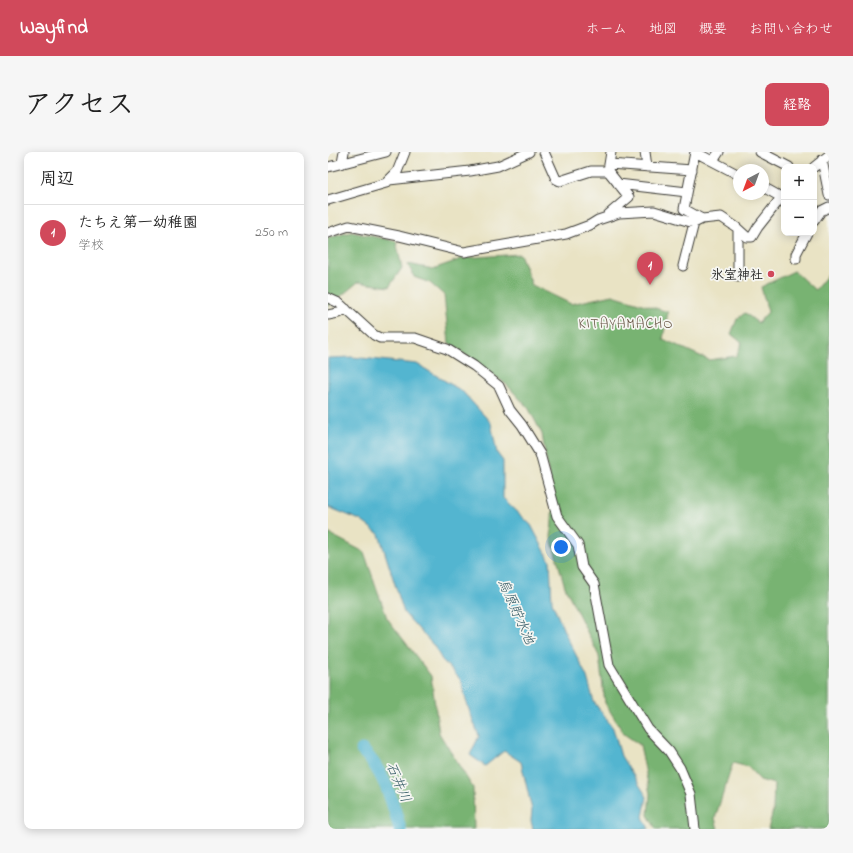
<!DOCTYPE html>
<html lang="ja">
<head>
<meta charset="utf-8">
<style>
	:root { --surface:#fff; --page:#f6f6f6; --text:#222; --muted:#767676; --line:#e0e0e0; --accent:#d1495b }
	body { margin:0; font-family:"Indie Flower","Klee One",sans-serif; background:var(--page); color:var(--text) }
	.controls { position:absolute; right:12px; top:12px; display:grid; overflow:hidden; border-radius:8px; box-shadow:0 2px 10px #0003 }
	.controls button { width:36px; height:36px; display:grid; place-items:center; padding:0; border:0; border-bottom:1px solid var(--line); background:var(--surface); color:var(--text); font:20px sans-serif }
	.compass { position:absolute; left:405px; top:12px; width:36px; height:36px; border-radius:50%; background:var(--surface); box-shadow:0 2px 10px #0003; rotate:221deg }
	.you { position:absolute; left:233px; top:395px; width:14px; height:14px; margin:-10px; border:3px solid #fff; border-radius:50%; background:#1a73e8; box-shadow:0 0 0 6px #1a73e833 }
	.badge { display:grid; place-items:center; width:26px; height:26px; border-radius:50%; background:var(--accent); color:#fff; font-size:13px; font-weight:700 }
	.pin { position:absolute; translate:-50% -33px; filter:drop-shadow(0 1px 2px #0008) }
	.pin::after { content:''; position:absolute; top:21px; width:14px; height:12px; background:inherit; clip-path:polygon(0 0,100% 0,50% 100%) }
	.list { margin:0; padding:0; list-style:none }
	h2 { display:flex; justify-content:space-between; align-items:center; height:52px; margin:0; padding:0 16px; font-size:17px }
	h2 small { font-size:13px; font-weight:400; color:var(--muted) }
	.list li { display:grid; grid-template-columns:26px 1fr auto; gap:12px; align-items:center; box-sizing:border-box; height:56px; padding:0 16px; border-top:1px solid var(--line) }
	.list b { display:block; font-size:15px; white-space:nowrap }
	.list p { margin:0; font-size:13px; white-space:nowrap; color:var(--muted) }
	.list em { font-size:13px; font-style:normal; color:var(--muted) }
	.map { position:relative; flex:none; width:501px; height:677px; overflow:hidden; border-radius:8px }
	header { display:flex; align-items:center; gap:24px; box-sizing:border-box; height:56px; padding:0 20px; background:var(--accent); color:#fff }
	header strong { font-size:19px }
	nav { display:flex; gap:22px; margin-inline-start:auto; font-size:14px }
	.intro { display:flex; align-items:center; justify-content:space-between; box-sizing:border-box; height:96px; padding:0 24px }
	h1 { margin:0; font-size:28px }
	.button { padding:10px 18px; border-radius:8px; background:var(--accent); color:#fff; font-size:14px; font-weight:700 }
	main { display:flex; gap:24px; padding:0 24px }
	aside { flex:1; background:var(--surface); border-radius:8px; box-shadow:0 2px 10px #0003 }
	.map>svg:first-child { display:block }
	.forest { fill:#78b372; stroke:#4a6847 }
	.water { fill:#52b5d0; stroke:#376876 }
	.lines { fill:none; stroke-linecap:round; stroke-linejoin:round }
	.river { stroke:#52b5d0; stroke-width:13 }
	.minor-casing { stroke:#3b3a35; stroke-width:11 }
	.minor { stroke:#fff; stroke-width:9 }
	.poi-dot { fill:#d1495b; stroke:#f6f6f2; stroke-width:1.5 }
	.labels { text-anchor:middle; stroke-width:3.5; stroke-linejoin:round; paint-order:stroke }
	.poi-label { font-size:13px; font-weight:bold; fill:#1c1c1c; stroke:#f6f6f2; text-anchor:end }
	.neighbourhood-label { font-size:14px; letter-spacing:1px; fill:#655342; stroke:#f6f6f2 }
	.water-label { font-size:14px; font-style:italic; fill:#325964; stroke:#f6f6f2 }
</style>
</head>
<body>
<header>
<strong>Wayfind</strong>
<nav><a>ホーム</a><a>地図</a><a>概要</a><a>お問い合わせ</a></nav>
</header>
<div class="intro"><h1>アクセス</h1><a class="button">経路</a></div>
<main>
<aside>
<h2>周辺<small></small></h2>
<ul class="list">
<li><span class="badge">1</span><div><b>たちえ第一幼稚園</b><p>学校</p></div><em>250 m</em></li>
</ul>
</aside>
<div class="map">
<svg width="501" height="677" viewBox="0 0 501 677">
	<rect width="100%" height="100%" fill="#f6f6f2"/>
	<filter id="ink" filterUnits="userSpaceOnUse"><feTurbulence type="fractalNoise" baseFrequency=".025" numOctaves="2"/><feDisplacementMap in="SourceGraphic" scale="8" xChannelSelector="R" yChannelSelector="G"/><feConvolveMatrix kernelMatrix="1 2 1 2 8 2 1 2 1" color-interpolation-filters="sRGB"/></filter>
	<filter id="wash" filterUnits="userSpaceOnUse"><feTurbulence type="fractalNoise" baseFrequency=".012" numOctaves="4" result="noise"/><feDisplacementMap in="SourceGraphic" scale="16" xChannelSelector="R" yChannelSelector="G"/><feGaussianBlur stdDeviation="0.9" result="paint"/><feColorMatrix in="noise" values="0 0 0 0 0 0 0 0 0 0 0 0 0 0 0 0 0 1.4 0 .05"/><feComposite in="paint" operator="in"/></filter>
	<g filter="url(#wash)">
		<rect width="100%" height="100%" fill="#e9e3c4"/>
		<!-- forest -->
		<path class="forest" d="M23,80L68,89L74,116L61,135L30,130L0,155V86Z
			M192,102L204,133L243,152L285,143L340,160L335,187L381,208L408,204L414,191L403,182L409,167L417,161L430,171L440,160L433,135L466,119L487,138L501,121V677H440L445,659L446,632L432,628L420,615L405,611L387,666L390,677H328L320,663L322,642L312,593L296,582L277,551L271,504L237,435L223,386L225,349L214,282L201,257L179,233L121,191L116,143L102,131L86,125L80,112L105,117L136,106Z
			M0,381L36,400L59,466L103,524L111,581L145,636L146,677H0Z"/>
		<!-- water -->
		<path class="water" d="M24,205L89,212L134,239L163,271L169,301L175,309V346L203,373L222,409L224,450L236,479L259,525L266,550L285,576L293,604L319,645L315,665L321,677H205L203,669L204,658L193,610L176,599L157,614L142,603L151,584L140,555L132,527L114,508L106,494L76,461L51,382L32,368L0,355V206Z"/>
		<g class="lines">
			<!-- river -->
			<path class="river" d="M34,598C56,619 64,648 72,677"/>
		</g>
	</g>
	<g filter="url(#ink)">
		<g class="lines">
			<defs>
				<path id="minor" d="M216,0L228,27L232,29L263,19H280
					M317,0L319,15
					M367,0L356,57L374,67
					M367,0L411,23
					M432,0L461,15
					M494,8L501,43
					M385,9L391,0
					M14,11L16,0
					M281,12L364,18
					M0,15L58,0
					M486,15L501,3
					M61,28L142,19L170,14L201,0
					M290,32L359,40
					M435,35L453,45
					M0,48L58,31L69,20L77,0
					M280,63L301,45L280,19L283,0
					M486,69L493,59L501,55
					M0,81L21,74L71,84L136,100L238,82L262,73L270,68L291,61L326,59L366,71L374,67L393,65L408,75L419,85H424L430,75L456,42
					M468,107V102L479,81
					M355,114L366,71
					M410,125V77
					M0,146L11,151L46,183L52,186H87L119,197L146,214L171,234L182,258L194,273L212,302L229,364L250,393L254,415L266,432L281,513L320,577L341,599L352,616L363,642L367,677
					M0,163L10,161L18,157"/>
			</defs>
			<!-- minor casing -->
			<use href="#minor" class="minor-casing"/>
			<!-- minor -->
			<use href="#minor" class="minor"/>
		</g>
	</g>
	<!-- markers -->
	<circle class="poi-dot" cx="443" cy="122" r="4"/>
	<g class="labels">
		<!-- poi labels -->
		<g class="poi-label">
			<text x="435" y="127">氷室神社</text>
		</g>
		<!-- neighbourhood labels -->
		<g class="neighbourhood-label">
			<text x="298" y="176">KITAYAMACHO</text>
		</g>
		<!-- water labels -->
		<g class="water-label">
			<text transform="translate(189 459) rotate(66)" y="5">烏原貯水池</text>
			<text transform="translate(71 630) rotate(67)" y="5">石井川</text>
		</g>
	</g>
</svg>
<div class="controls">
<button>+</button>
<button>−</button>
</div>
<svg class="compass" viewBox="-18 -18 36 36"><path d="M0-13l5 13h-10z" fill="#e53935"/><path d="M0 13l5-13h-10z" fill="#767676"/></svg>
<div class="you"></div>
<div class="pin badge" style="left:322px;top:133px">1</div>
</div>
</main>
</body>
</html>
